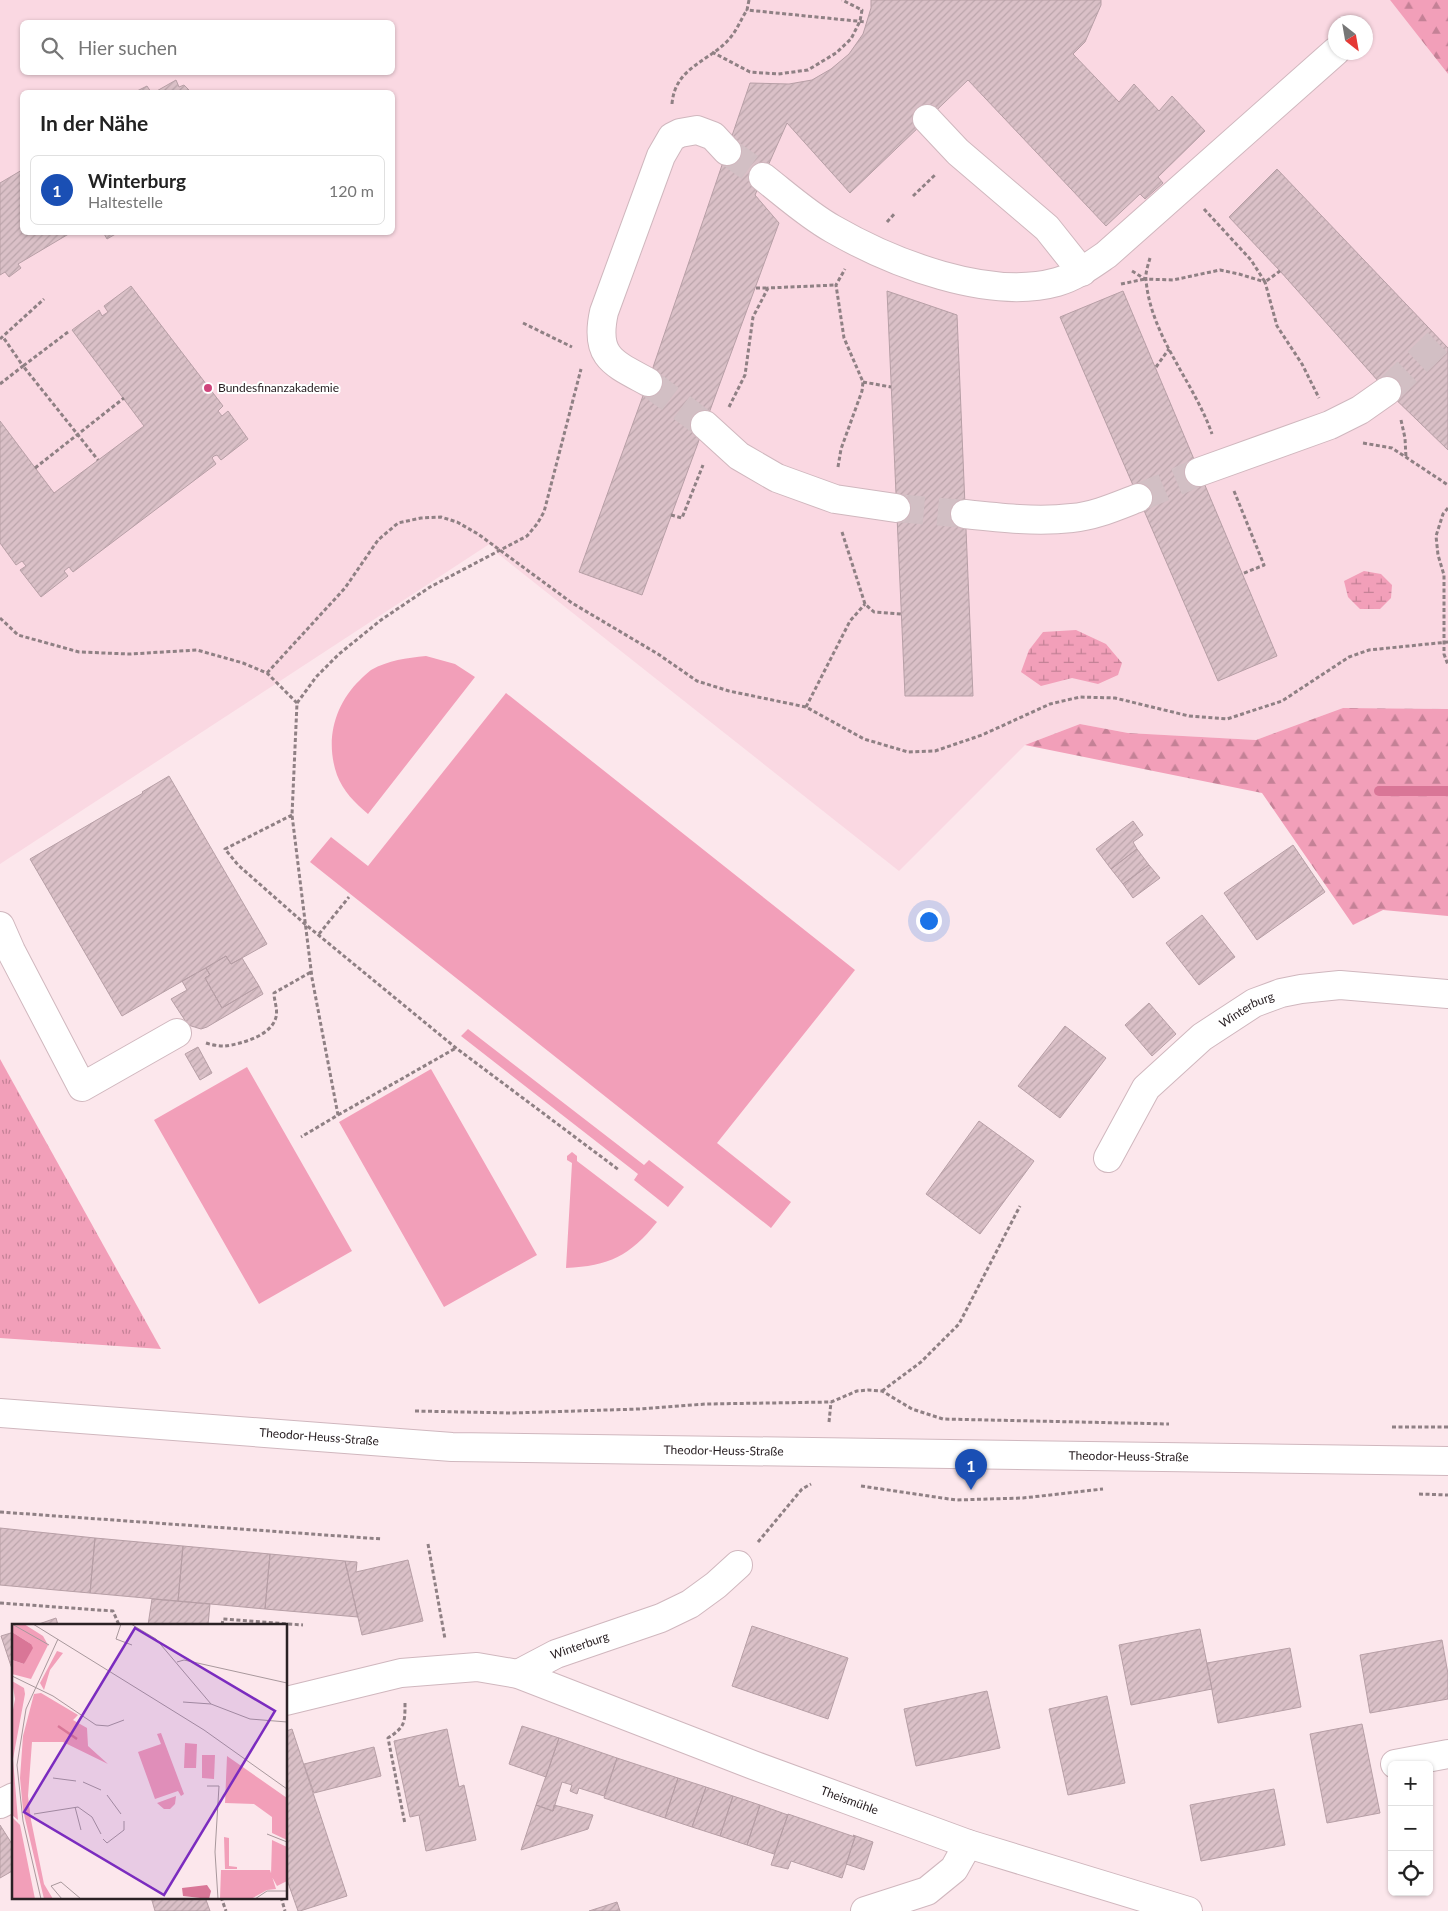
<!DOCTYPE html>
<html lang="de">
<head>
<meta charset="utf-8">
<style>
	:root { --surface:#fff; --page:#f6f6f6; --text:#222; --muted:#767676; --line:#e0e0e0; --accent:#1a73e8 }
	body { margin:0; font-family:Lato,sans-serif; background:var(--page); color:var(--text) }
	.controls { position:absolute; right:15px; bottom:15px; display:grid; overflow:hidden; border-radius:8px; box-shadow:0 1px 4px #0004 }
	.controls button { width:45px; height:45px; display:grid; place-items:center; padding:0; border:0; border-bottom:1px solid var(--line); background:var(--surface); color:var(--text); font:25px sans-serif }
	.compass { position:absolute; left:1328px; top:15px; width:45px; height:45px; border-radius:50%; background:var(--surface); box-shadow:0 1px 4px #0004; rotate:149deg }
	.you { position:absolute; left:928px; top:920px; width:18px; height:18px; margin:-12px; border:4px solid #fff; border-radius:50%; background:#1a73e8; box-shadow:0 0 0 8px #1a73e833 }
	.badge { display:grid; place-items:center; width:32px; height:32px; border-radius:50%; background:var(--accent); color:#fff; font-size:16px; font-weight:700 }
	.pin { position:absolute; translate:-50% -41px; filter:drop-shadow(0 1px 2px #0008) }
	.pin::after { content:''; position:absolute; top:26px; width:18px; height:15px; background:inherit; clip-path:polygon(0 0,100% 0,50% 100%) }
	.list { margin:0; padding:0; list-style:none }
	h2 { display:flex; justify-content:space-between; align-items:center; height:65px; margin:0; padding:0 20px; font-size:21px }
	h2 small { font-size:16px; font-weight:400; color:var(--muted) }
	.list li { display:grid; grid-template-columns:32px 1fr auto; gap:15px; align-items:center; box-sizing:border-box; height:70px; margin:0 10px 10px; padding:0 10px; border:1px solid var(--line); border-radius:8px }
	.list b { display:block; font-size:19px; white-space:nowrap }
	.list p { margin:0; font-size:16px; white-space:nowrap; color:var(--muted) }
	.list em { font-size:16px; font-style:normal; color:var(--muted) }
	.icon { flex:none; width:28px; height:28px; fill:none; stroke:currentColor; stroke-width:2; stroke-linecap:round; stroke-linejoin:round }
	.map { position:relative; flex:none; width:1448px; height:1911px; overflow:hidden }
	.search { position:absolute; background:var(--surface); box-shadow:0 1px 4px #0004; left:20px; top:20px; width:375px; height:55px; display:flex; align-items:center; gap:12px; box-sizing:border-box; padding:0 18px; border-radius:8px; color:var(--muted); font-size:19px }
	.panel { position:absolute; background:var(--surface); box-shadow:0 1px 4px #0004; left:20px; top:90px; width:375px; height:145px; border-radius:8px }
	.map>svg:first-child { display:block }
	.built { fill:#fad8e2; fill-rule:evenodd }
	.grass { fill:url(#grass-tufts) }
	.forest { fill:url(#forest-firs) }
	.wetland { fill:url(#wetland-marsh) }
	.park { fill:#f29fb9 }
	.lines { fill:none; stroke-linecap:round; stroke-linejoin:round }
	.stream { stroke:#d97697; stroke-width:10 }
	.building { fill:url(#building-hatch); stroke:#b79fa6 }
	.minor-tunnel { stroke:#d2bfc4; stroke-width:28; stroke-dasharray:28 14; stroke-linecap:butt }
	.minor-casing { stroke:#d0b7be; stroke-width:30 }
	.major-casing { stroke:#d0b7be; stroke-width:30 }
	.path { stroke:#8f8084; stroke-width:3; stroke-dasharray:4 2.5; stroke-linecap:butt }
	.minor { stroke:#fff; stroke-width:28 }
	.major { stroke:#fff; stroke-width:28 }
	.poi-dot { fill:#cf457c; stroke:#fff; stroke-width:2 }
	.labels { text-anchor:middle; stroke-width:4; stroke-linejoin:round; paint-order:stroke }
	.poi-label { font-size:12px; fill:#2a2124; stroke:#fff; text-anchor:start }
	.street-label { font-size:12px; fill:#2a2124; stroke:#fff }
	.inset-river { fill:none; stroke:#d97697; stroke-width:2.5 }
	.inset-road { fill:none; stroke:#a8989c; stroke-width:1 }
	.view { fill:#7b2cbf; fill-opacity:0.15; stroke:#7b2cbf; stroke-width:2.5 }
	.inset-edge { fill:none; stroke:#2a2124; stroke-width:2.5 }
</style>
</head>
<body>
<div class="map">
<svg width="1448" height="1911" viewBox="0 0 1448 1911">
	<defs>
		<pattern id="grass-tufts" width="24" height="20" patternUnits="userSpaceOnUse" patternTransform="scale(1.25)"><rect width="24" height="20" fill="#f29fb9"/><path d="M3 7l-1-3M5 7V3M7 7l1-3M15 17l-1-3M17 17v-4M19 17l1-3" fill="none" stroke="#c48196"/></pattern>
		<pattern id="forest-firs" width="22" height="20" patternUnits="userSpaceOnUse" patternTransform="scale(1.25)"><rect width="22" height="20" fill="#f29fb9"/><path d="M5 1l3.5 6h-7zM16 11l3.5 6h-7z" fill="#c48196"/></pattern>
		<pattern id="wetland-marsh" width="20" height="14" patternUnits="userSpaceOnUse" patternTransform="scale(1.25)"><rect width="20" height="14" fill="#f29fb9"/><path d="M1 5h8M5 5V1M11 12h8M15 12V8" fill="none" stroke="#c48196"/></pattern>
		<pattern id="building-hatch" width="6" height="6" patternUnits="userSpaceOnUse" patternTransform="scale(1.25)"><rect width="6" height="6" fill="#dac0c7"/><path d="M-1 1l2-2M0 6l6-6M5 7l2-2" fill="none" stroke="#bba5ab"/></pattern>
	</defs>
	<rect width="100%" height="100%" fill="#fce7ec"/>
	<!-- built -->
	<path class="built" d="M0,0H1390L1448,74V709L1343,708L1256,740L1128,733L1080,724L1025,745L899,871L497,553L491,543L0,864ZM22,22H392V72H22ZM1336,22H1366V52H1336ZM22,92H392V232H22Z"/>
	<!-- grass -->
	<path class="grass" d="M0,1059L161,1349L0,1338Z"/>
	<!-- forest -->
	<path class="forest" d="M1390,0H1448V74Z
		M1343,708L1448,709V916L1383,910L1353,925L1262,793L1025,745L1080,724L1128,733L1256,740Z"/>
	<!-- wetland -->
	<path class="wetland" d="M1364,571L1381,574L1392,585L1391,598L1380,609H1360L1348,597L1344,581Z
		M1076,630L1106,644L1122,663L1118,675L1098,684L1072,678L1041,686L1021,672L1029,650L1043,632Z"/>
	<!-- park -->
	<path class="park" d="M426,656L455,664L475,677L368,814C355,803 343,791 337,775C325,741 334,705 360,680C363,677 367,673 371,670C389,660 406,658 426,656Z
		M506,693L855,970L717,1143L791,1202L771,1228L310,862L331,837L368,866Z
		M468,1029L644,1165L649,1160L684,1187L668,1207L634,1180L638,1174L461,1036Z
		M247,1067L352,1251L259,1304L154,1120Z
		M431,1069L537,1255L444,1307L339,1122Z
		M572,1152L577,1156V1161L657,1222C630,1256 609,1266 566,1268L572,1163L567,1160V1156Z"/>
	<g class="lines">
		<!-- stream -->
		<path class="stream" d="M1379,791H1448"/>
	</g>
	<!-- building -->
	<path class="building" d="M871,0H1101V5L1085,42L1073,54L1119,102L1134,84L1159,111L1172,96L1205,131L1158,177L1163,183L1145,199L1140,194L1106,226L968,80L850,193L787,123L755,195L779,223L642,595L579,572L648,382L750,83L789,84L812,80L831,69L849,54L863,34L871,8Z
		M176,80L179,87L184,85L191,92H155Z
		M147,86L151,92H135Z
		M1277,169L1448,348V450L1387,391L1280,271L1229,217Z
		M22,170V232H72L18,264L21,268L9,277L5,272L0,275V183Z
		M103,232H119L107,239Z
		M131,286L223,406L218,411L222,416L228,411L248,439L221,460L217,455L214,456L212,458L216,464L73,572L69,567L64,571L68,576L41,597L20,570L26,566L22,561L16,565L0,543V421L54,493L144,426L72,330L99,310L102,316L108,312L104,306Z
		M887,291L957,315L973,696H905Z
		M1123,291L1277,656L1218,681L1060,317Z
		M169,776L267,944L231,964L226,956L122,1016L30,859L143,793L142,792Z
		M1133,821L1143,835L1133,842L1137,849L1111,869L1096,849Z
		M1293,845L1325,892L1257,940L1224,893Z
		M1137,849L1149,865L1123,884L1111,869Z
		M1149,865L1160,878L1133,898L1123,884Z
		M1202,915L1235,957L1199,985L1166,943Z
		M226,956L231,964L242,958L259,986L222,1008L205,978L210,975L206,968Z
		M206,968L210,975L205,978L222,1008L259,986L263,994L207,1027L201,1029L188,1025L171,999L187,990L182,981Z
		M1149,1003L1176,1034L1152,1056L1125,1025Z
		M1065,1026L1106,1058L1060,1118L1018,1086Z
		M198,1047L212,1073L200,1080L185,1054Z
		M979,1121L1034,1161L980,1234L926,1194Z
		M0,1528L95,1538L90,1593L0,1585Z
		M95,1538L183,1546L178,1601L90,1593Z
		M183,1546L270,1554L265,1609L178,1601Z
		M270,1554L345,1561L358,1617L265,1609Z
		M408,1560L423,1621L362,1635L345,1561L357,1562L356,1572Z
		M152,1599L210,1604L208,1625H148Z
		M56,1618L58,1625H36Z
		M752,1626L848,1658L828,1719L732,1686Z
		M1200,1629L1212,1689L1131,1705L1119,1645Z
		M14,1632V1675L1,1636Z
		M1442,1640L1448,1674V1699L1370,1713L1360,1655Z
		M1290,1648L1301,1707L1218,1723L1207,1663Z
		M987,1691L1000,1748L916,1766L904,1709Z
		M1107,1696L1125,1783L1068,1795L1049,1709Z
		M1362,1724L1380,1813L1327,1823L1310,1734Z
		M522,1726L559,1738L546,1777L509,1764Z
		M292,1729L347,1896L300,1911H298L286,1877V1731Z
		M447,1729L459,1787L464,1785L476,1840L426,1851L419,1815L410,1817L394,1741Z
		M559,1738L617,1758L604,1796L579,1788L577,1794L570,1791L572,1785L562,1782L553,1811L536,1805Z
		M374,1747L381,1776L314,1793L304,1764Z
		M617,1758L678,1778L665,1818L604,1798Z
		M678,1778L706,1787L692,1827L665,1818Z
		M706,1787L733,1796L720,1836L692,1827Z
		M1274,1789L1285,1845L1201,1861L1190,1805Z
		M733,1796L760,1805L747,1845L720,1836Z
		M536,1805L553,1811L554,1805L593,1815L588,1829L521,1850Z
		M760,1805L788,1815L774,1854L747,1845Z
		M788,1814L855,1837L842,1878L791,1861L788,1869L771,1865Z
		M0,1825L14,1847V1870L0,1878Z
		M853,1835L873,1842L864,1870L846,1864L855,1837Z
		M151,1897H205L210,1911H155Z
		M617,1902L620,1911H589Z"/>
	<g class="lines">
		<!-- minor-tunnel -->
		<path class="minor-tunnel" d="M727,151L763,177
			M648,382L705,425
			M1387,391L1440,340
			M1138,498L1199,472
			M896,508L965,514"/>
		<defs>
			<g id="minor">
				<path d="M927,119L958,152L1047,228L1082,272"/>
				<path d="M763,177C786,195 808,215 833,229C892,263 989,301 1057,282C1075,277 1090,266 1106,255L1336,51"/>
				<path d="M648,382C613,363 594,357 604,312L661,156L672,137L680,133L697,130L713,136L727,151"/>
				<path d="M705,425L739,456L777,478L835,499L896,508"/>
				<path d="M1199,472L1330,425L1360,410L1387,391"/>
				<path d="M965,514C1001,518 1037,522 1072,518C1095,516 1117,506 1138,498"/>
				<path d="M0,926L11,951L82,1087L177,1033"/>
				<path id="s1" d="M1108,1158L1146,1088L1202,1037L1254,1003L1281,993L1301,989L1340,985L1448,994"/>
				<path id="s2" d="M518,1674L556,1654L661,1618L690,1604L716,1585L738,1565"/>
				<path id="s3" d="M286,1701L401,1673L477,1667L518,1674L753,1765L968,1844L1188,1911"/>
				<path d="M1395,1764L1448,1754"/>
				<path d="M0,1804L14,1797"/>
				<path d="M865,1911L927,1891L954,1869L968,1844"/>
			</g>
			<g id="major">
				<path id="s4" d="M0,1413L452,1447L1448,1461"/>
			</g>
		</defs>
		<!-- minor casing -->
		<use href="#minor" class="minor-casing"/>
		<!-- major casing -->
		<use href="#major" class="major-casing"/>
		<!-- path -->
		<path class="path" d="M749,0L747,10L866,22
			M712,52L750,72L778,74L808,70L836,53L851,39L860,21L862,10L842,0
			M672,104C675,66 710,62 730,38C737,30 741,19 747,10
			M913,196L936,174
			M1204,209L1251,260L1265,282L1280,271
			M887,222L895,213
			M1150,258C1148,265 1145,274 1146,280C1151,337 1194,382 1212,434
			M1132,271L1145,279L1173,280L1220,270L1239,274L1265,282L1277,326L1302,364L1319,398
			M1121,284L1145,279
			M756,288H768
			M523,323L572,347
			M68,332L23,366L98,460
			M0,339L44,299
			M1156,367L1169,349
			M863,382L891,387
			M0,384L23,366L3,337
			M729,407L745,375L753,317L768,288L836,285
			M1401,420L1405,438L1406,458
			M1363,443L1392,448L1448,485
			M838,467L841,449L862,391L863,382L844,338L836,285L845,269
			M35,468L124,398
			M1234,491L1264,565L1242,574
			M1448,508L1443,514L1436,536L1438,555L1444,575V654L1448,665
			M671,515L682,518L703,465
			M842,532L865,604L874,612L901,614
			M0,618L18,635L79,652L130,654L197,650L243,663L267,673L297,703L292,815L312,978L338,1115L301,1137
			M267,673L345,588L378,540L398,523L421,518L441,517L457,522L478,534L572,603L658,654L697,681L729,691L806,707L864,739L908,752L935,751L982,735L1050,704L1080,697L1115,698L1189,716L1227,719L1282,701L1349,657L1369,650L1448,642
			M297,703L316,677L339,654L381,620L430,587L527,536L537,524L544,512L581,369
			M806,707L850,621L865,604
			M292,815L225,849L238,865L305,924L456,1048L619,1170
			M319,934L349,897
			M206,1043C212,1045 219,1046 225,1046C241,1044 269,1036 275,1020C279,1011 274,1002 274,993L311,972
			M338,1115L456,1048
			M882,1391L921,1362L959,1324L1020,1206
			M415,1411L512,1413L639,1409L706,1404L831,1402L857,1391L868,1390L882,1391L912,1409L943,1419L1169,1424
			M829,1422L831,1402
			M1392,1427H1448
			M861,1486L956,1500L1023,1498L1103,1489
			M1419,1494L1448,1495
			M0,1512L382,1539
			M758,1542L802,1489L811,1484
			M428,1544L445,1639
			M0,1603L113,1611L119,1625
			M222,1625L223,1619L303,1625
			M405,1703C405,1723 405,1727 388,1738L405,1824
			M221,1897L226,1911
			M281,1897L285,1911"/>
		<!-- minor -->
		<use href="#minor" class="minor"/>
		<!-- major -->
		<use href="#major" class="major"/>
	</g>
	<!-- markers -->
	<circle class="poi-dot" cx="208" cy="388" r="5"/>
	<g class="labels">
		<!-- poi labels -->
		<g class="poi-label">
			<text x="218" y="392">Bundesfinanzakademie</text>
		</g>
		<!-- street labels -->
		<g class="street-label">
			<text dy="4" stroke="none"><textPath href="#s1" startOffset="208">Winterburg</textPath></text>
			<text dy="4" stroke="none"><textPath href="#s4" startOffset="320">Theodor-Heuss-Straße</textPath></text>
			<text dy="4" stroke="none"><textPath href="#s4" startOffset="725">Theodor-Heuss-Straße</textPath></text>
			<text dy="4" stroke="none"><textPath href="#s4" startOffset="1130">Theodor-Heuss-Straße</textPath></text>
			<text dy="4" stroke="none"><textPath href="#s2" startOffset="68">Winterburg</textPath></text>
			<text dy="4" stroke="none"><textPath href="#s3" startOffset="591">Theismühle</textPath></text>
		</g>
	</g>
	<!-- overview -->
	<g transform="translate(12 1624)">
		<rect width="275" height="275" fill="#fce7ec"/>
		<path d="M0,0H12L31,12L36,21L19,55L0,50V36L12,40L19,20L0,8ZM45,27L51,29L38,46L32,66L28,59ZM215,132L275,174V216L260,209V193L242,180L213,179ZM260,216L275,223V257L265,262L259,251ZM209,246H258L264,265L255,266L239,275H208Z" fill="#f29fb9"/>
		<path d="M0,57L12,64L13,70L1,135L6,196L0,191V91L3,75ZM29,69L66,91L61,96L75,104L76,122L96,140L51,118H20L16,172L19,196L32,260L41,275H32L11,186L8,154L11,112L22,70ZM0,193L8,201L23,275H0Z" fill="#f29fb9"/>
		<path d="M149,109L172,170L169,172L166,167L143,175L126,128L149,120L145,110ZM173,119L185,120L184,144H172ZM190,131H203L202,155L190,154ZM164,172L163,180L158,185H152L145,179ZM212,213L217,214V242L225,243V245H213Z" fill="#f29fb9"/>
		<path d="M0,8L19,20L21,24L12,40L0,36ZM195,261L199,267L197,275L171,272L170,264Z" fill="#d97697"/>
		<path class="inset-river" d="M46,102L65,115"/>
		<path class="inset-road" d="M0,0L37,21M21,0L192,106L275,165M109,0L104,15L120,21M119,0L144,15L199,80M165,38L172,36L275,59M0,52L41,72L84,101L96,102L112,96M171,78L199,80L238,95L275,98M41,154L64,157M71,158L89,166M195,162H207L203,228L206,275M95,171L109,190M63,183L69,206M22,190L66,183L80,193L89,210M255,210L275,218M91,215L95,219L112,206V197M29,275L11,197L5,141L14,85L46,15M50,275L39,262L49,258L69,275M243,275L255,267H275"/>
		<path class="view" d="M123,4L263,87L152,271L12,188Z"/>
		<rect width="275" height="275" class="inset-edge"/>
	</g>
</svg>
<div class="controls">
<button>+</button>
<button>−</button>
<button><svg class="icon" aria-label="locate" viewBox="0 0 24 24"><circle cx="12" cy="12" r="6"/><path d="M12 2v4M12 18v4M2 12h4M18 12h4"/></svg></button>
</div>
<svg class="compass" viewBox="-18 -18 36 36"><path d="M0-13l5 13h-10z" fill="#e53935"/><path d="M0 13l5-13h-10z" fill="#767676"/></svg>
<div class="you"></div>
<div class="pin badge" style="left:971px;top:1490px;background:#1a4fb4">1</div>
<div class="search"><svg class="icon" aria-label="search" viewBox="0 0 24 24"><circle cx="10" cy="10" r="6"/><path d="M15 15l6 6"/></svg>Hier suchen</div>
<section class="panel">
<h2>In der Nähe<small></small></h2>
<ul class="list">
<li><span class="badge" style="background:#1a4fb4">1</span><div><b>Winterburg</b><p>Haltestelle</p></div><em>120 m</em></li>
</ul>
</section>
</div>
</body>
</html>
